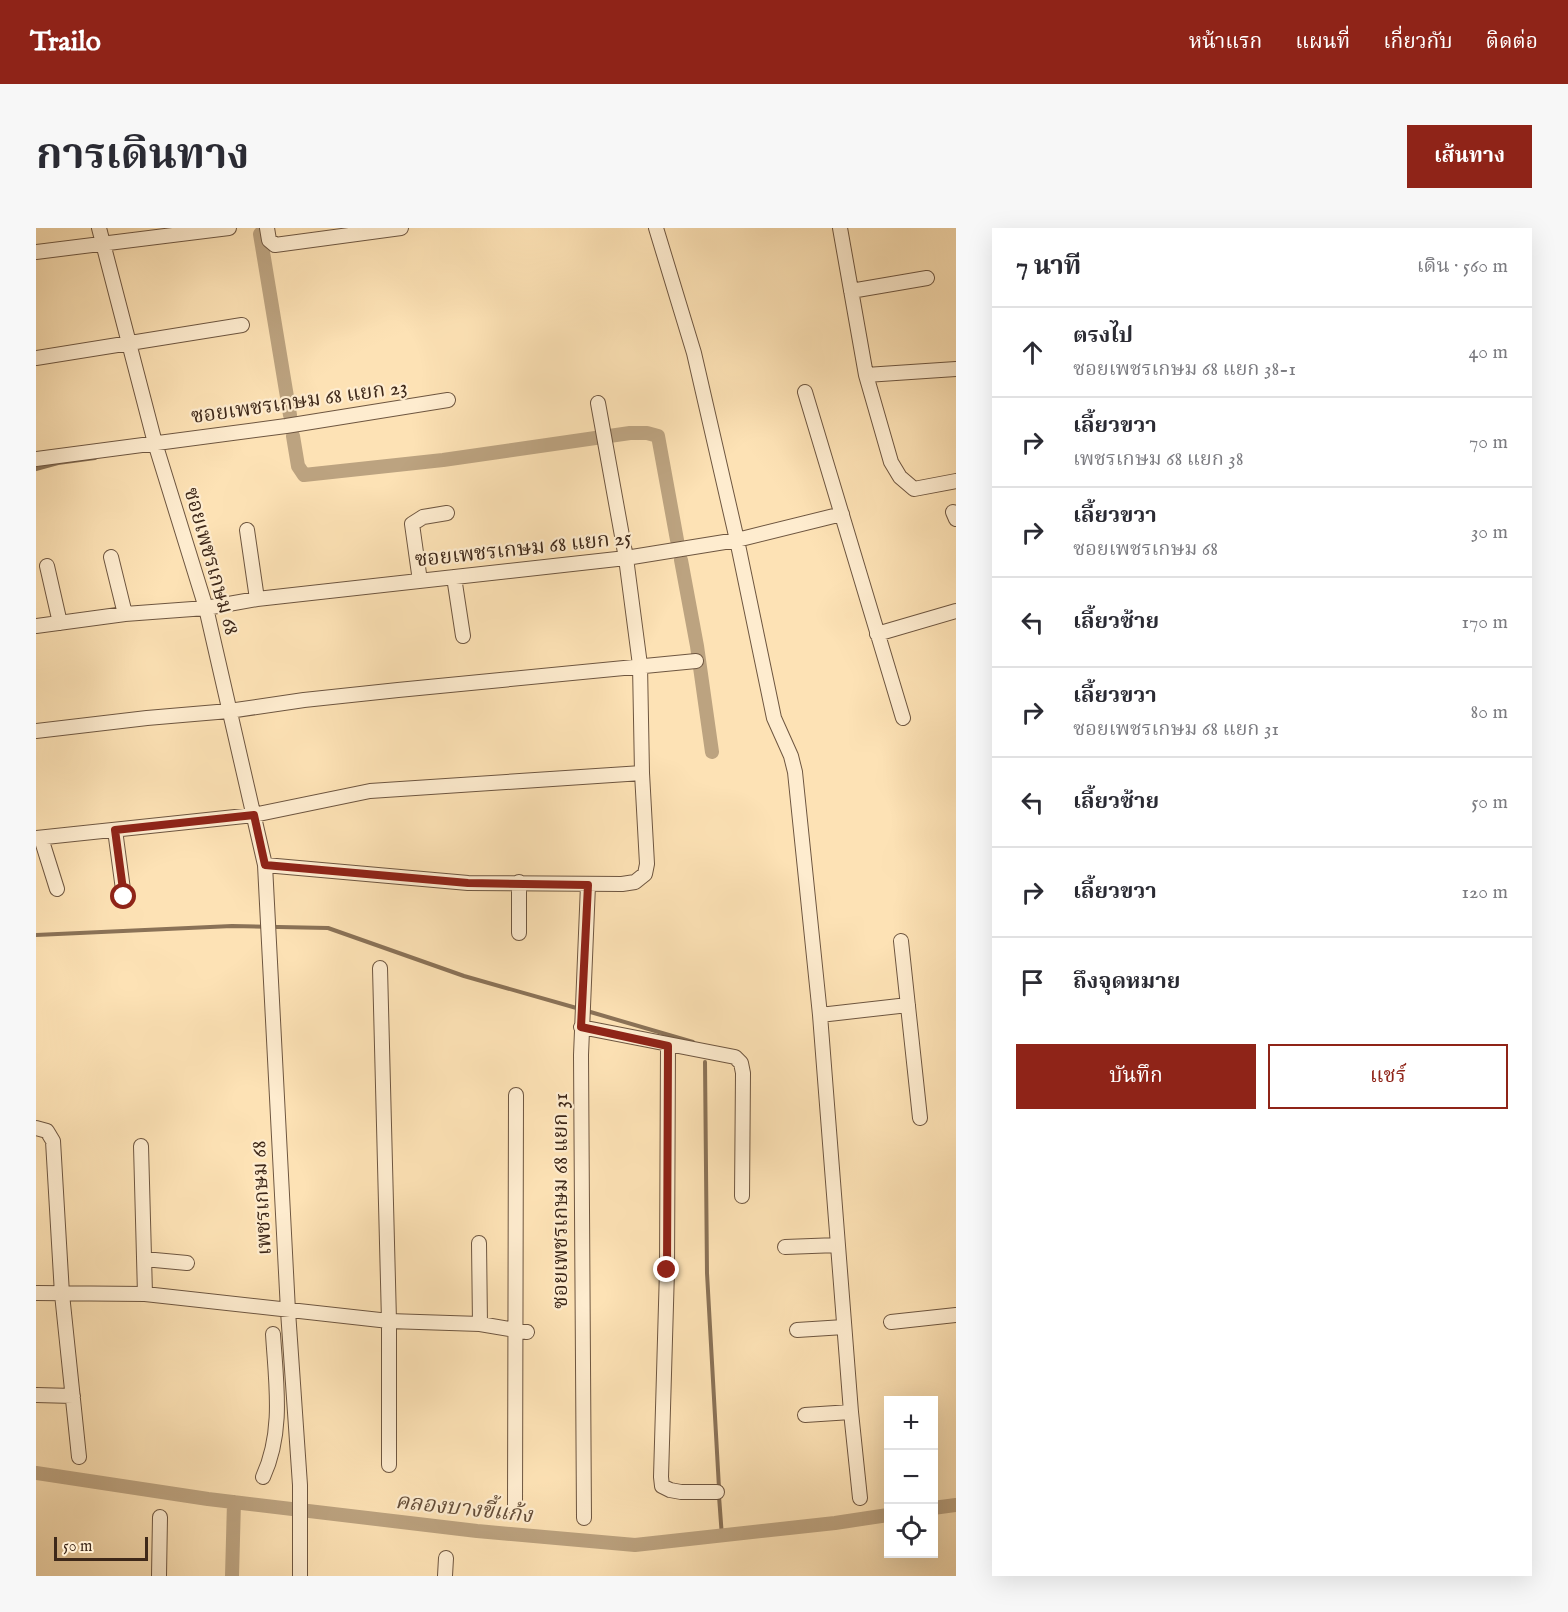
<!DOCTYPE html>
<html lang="th">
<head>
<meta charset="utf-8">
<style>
	:root { --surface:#fff; --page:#f7f7f7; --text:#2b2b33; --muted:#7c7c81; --line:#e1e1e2; --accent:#8f2418 }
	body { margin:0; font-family:"IM FELL English","Noto Serif Thai",serif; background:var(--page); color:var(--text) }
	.controls { position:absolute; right:18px; bottom:18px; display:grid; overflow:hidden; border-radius:0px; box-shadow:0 6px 24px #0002 }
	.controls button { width:54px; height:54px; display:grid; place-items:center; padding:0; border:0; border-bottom:2px solid var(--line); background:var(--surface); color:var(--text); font:30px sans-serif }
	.scale { position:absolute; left:18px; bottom:15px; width:94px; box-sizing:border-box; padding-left:6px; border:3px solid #3e2819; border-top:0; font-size:16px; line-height:21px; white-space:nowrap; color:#3e2819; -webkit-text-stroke:4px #feeccf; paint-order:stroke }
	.stop { position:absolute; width:18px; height:18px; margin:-14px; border:4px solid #8f2418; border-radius:50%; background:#fff }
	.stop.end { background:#8f2418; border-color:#fff; box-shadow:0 2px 6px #0008 }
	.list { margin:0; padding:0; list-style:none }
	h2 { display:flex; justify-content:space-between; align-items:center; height:78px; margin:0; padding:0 24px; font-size:26px }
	h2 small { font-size:20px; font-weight:400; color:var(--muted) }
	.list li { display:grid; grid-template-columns:39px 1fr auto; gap:18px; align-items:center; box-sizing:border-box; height:90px; padding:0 24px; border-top:2px solid var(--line) }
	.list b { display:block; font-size:22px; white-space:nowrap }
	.list p { margin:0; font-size:20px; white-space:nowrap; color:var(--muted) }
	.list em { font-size:20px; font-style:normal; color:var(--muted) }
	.actions { display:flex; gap:12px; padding:18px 24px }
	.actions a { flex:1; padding:14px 0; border:2px solid var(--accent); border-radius:0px; text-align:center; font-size:21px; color:var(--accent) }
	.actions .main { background:var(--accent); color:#fff }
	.icon { flex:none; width:33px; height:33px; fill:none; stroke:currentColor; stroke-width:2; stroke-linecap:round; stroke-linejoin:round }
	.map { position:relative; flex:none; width:920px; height:1348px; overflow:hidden; border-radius:0px }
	header { display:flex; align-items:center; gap:36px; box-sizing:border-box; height:84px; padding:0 30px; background:var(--accent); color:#fff }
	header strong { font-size:28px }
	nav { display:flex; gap:33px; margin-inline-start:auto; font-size:21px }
	.intro { display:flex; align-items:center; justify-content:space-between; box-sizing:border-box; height:144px; padding:0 36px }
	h1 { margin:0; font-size:42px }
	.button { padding:15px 27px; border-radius:0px; background:var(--accent); color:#fff; font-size:21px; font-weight:700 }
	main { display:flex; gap:36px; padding:0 36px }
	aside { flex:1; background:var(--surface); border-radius:0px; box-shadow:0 6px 24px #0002 }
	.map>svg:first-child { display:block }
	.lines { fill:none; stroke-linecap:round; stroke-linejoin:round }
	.stream { stroke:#8a7257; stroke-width:4 }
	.canal { stroke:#bca380; stroke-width:14 }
	.street-casing { stroke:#6e5640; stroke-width:16 }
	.street { stroke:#feeccf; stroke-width:14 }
	.route { stroke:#8f2418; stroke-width:8 }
	.labels { text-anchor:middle; stroke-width:4.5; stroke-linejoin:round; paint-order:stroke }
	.street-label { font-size:21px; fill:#3e2819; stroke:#feeccf }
	.water-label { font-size:22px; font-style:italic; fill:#644d38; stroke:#feeccf }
</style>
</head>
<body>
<header>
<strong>Trailo</strong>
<nav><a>หน้าแรก</a><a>แผนที่</a><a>เกี่ยวกับ</a><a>ติดต่อ</a></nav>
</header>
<div class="intro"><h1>การเดินทาง</h1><a class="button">เส้นทาง</a></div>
<main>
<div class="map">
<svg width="920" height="1348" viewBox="0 0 920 1348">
	<rect width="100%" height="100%" fill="#fde2b5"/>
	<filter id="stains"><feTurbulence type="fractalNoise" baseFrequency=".00333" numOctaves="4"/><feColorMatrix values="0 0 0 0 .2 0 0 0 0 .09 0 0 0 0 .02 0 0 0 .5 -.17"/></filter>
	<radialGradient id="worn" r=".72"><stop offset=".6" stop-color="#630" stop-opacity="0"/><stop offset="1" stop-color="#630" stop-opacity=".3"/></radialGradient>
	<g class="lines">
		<!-- stream -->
		<path class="stream" d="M0,241L22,235L59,230
			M0,707L196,698L292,700L428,748L544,781
			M551,783L657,814
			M669,834L671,1045L683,1260
			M683,1268L686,1309"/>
		<!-- canal -->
		<path class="canal" d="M224,6L254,187
			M257,208L262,238L268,247L407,232L594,205H611L622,208L641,312
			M645,332L661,418L676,524
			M0,1245L172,1271L441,1303L599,1317L799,1295L852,1287
			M897,1280L920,1277
			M196,1348L198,1274"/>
		<defs>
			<path id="street" d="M63,0L119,215L170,380L229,637L252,1083L264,1257V1348
				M231,0L233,12L239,17L365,0
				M620,0L658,125L701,312L738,490L755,528L759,544L784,787L815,1184L824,1270
				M804,0L830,147L855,234L864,249L878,261L920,253
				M0,24L193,0
				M815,63L891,50
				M0,130L206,97
				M830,147L920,141
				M769,164L867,490
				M0,231L250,198L412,172
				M917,284L920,291
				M211,302L221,371
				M75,329L89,386
				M11,338L24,395
				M418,349L427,408
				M384,353L376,296L387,289L411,285
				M0,398L89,386L170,380L221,371L590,330L701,312L806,286
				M841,406L920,383
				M0,503L111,490L193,483L268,472L362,462L660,433
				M79,602L88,669
				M0,610L218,587L334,563L606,545L604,437L590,330L562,175
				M5,610L21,661
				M229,637L432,655L586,656L599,654L609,646L611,636L606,545
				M483,705V654
				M865,713L884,890
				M344,740L353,1093V1237
				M784,787L872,777
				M545,799L699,829L705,835L707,845L706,968
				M632,818L631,1042L625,1249L626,1258L634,1262L645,1264H681
				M0,900L11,903L17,913L26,1066L43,1229
				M105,918L109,1066
				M443,1015L444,1096
				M749,1019L802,1017
				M108,1031L151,1035
				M0,1065L109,1066L353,1093L444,1096L491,1104
				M855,1094L920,1087
				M761,1102L808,1099
				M0,1167L37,1168
				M769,1187L815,1184
				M227,1249C248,1203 240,1155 237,1106
				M479,1280L480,867
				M548,1290L545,827L552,657
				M123,1348L124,1289
				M409,1348L410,1330"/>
		</defs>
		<!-- street casing -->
		<use href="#street" class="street-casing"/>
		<!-- street -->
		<use href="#street" class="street"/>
	</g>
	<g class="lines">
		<!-- route -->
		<path class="route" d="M88,669L79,602L218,587L229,637L432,655L552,657L545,799L632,818L631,1042"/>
	</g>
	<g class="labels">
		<!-- street labels -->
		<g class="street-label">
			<text transform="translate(263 173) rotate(-8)" y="7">ซอยเพชรเกษม 68 แยก 23</text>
			<text transform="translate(487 320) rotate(-6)" y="7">ซอยเพชรเกษม 68 แยก 25</text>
			<text transform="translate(176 333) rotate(74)" y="7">ซอยเพชรเกษม 68</text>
			<text transform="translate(225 970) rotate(-93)" y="7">เพชรเกษม 68</text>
			<text transform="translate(524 973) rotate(-90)" y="7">ซอยเพชรเกษม 68 แยก 31</text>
		</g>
		<!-- water labels -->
		<g class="water-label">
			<text transform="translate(428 1279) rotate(6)" y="8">คลองบางขี้แก้ง</text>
		</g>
	</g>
	<rect width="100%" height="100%" filter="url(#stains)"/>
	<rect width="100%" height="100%" fill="url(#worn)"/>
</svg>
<div class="controls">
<button>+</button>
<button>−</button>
<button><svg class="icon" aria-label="locate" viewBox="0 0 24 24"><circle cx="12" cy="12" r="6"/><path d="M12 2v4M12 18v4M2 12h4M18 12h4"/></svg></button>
</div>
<div class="scale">50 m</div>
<div class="stop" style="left:88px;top:669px"></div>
<div class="stop end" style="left:631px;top:1042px"></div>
</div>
<aside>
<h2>7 นาที<small>เดิน · 560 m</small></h2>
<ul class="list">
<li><svg class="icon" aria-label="ahead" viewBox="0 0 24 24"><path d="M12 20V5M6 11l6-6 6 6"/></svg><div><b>ตรงไป</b><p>ซอยเพชรเกษม 68 แยก 38-1</p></div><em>40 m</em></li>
<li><svg class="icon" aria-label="right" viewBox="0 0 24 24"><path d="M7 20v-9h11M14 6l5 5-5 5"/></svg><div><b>เลี้ยวขวา</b><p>เพชรเกษม 68 แยก 38</p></div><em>70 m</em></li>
<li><svg class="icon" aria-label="right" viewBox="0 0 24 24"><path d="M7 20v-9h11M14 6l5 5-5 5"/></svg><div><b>เลี้ยวขวา</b><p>ซอยเพชรเกษม 68</p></div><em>30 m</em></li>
<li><svg class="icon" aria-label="left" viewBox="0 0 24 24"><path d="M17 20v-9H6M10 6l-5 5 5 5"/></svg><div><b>เลี้ยวซ้าย</b></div><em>170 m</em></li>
<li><svg class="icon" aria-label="right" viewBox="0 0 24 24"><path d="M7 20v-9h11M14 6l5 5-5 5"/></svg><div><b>เลี้ยวขวา</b><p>ซอยเพชรเกษม 68 แยก 31</p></div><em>80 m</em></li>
<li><svg class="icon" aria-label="left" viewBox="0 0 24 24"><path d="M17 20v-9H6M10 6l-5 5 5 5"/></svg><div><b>เลี้ยวซ้าย</b></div><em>50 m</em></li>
<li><svg class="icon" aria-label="right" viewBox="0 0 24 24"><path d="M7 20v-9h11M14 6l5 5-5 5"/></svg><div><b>เลี้ยวขวา</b></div><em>120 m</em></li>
<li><svg class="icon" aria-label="arrive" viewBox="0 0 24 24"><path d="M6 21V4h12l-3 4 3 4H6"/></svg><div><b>ถึงจุดหมาย</b></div></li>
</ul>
<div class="actions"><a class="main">บันทึก</a><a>แชร์</a></div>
</aside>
</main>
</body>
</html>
